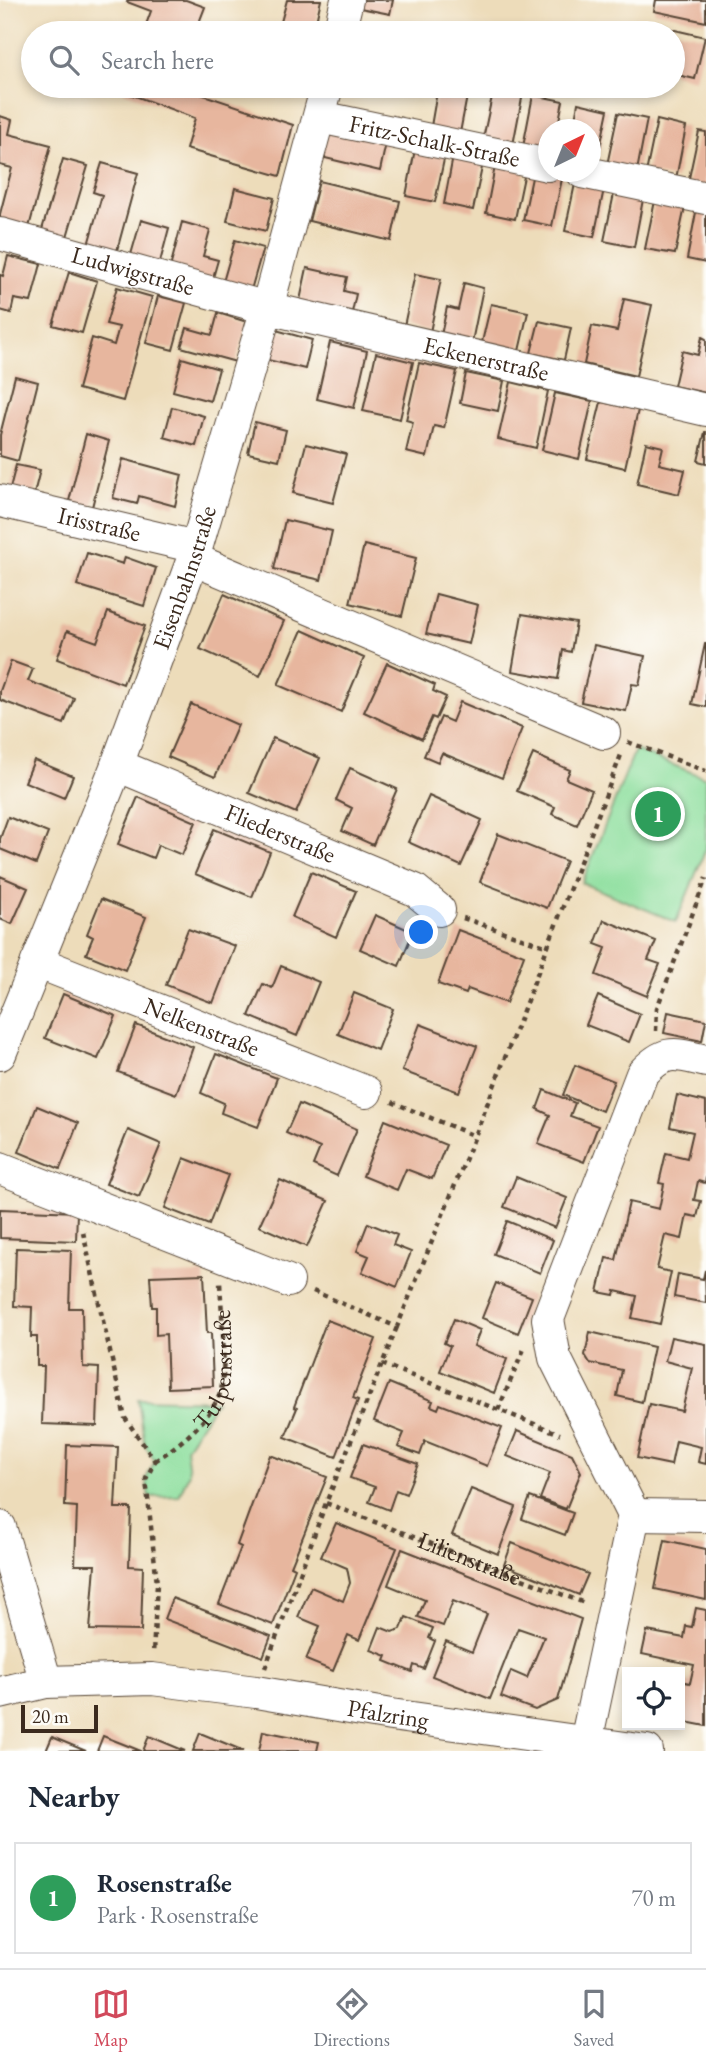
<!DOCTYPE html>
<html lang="en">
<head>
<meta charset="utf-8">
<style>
	:root { --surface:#fff; --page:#f2f2f3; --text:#1f2937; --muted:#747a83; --line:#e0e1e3; --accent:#d1495b }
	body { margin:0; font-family:"EB Garamond",serif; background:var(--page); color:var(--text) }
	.controls { position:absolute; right:21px; bottom:21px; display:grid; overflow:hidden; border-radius:0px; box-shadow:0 4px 10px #0003 }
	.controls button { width:63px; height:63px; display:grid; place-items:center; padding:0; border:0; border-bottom:2px solid var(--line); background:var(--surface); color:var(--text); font:35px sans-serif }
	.compass { position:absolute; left:538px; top:119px; width:63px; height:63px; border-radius:50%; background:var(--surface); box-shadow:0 4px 10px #0003; rotate:43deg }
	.scale { position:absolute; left:21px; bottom:18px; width:77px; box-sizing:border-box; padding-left:7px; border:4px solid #3b2a1e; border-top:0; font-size:19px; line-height:24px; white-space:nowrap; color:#3b2a1e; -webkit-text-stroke:5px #fdfcf7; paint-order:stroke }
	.you { position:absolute; left:422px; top:933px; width:24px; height:24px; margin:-18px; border:5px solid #fff; border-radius:50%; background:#1a73e8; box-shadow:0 0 0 10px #1a73e833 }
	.badge { display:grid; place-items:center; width:46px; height:46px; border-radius:50%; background:var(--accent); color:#fff; font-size:23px; font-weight:700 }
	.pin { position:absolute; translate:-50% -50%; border:4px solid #fff; box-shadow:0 2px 7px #0006 }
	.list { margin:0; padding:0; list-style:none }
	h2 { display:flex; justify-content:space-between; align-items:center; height:91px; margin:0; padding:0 28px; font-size:30px }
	h2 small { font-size:23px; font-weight:400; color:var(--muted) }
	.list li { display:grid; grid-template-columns:46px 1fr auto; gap:21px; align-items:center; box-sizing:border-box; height:112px; margin:0 14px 14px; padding:0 14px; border:2px solid var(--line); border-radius:0px }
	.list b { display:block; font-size:26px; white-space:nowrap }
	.list p { margin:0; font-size:23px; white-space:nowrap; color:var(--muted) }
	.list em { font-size:23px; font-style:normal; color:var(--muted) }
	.icon { flex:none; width:38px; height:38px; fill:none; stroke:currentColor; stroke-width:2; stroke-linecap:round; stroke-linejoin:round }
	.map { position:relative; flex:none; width:706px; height:1751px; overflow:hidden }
	.search { position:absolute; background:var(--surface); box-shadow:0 4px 10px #0003; left:21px; right:21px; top:21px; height:77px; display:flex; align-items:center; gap:18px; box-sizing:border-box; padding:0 24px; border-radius:38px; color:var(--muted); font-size:26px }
	.sheet { height:217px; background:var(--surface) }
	nav { display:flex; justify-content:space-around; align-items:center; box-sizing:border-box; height:98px; border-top:2px solid var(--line); background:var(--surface); font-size:19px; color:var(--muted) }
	nav a { display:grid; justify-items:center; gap:4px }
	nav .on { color:var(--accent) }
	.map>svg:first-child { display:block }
	.green { fill:#8edf9f; stroke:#64845e; stroke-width:2 }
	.building { fill:#e7b69e }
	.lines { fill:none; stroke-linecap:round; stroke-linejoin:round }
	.minor-casing { stroke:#564535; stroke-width:34 }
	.path { stroke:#564535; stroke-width:4.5; stroke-dasharray:5 5; stroke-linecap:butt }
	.minor { stroke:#fff; stroke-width:32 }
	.labels { text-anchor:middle; stroke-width:6; stroke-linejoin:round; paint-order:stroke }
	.street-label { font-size:24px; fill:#3b2a1e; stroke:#fdfcf7 }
</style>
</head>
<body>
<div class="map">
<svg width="706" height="1751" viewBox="0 0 706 1751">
	<rect width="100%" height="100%" fill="#fdfcf7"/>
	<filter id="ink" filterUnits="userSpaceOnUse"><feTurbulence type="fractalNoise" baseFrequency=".0143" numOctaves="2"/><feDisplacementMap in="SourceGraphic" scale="14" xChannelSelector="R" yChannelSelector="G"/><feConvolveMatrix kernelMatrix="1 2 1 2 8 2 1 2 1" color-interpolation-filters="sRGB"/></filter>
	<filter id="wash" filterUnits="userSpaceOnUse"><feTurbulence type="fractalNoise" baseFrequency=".00686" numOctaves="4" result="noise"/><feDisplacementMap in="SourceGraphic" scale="28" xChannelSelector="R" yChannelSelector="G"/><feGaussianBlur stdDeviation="1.57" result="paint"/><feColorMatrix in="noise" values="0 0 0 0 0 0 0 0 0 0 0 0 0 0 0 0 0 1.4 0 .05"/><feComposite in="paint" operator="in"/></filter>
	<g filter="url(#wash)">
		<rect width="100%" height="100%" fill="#eddcba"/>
		<!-- green -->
		<path class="green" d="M635,750L706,778V849L676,922L582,883Z
			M138,1399L216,1401L186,1448L189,1473L179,1496L149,1497L146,1479L155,1461L145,1446Z"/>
		<g id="blocks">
			<!-- building -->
			<path class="building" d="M128,0H186L205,7L195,33H143L151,11L127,2Z
				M287,0H321L314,30L281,22Z
				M362,0H393L390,14L360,8Z
				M656,0H706V22L654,11Z
				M355,24L387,32V33H353Z
				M662,27L705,37L695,79L673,74V33H660Z
				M126,86H177L293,125L280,176L186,149L195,118L124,92Z
				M258,86H299L296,96Z
				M438,86L468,91L459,138L430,132Z
				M494,87L523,93L513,145L483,139Z
				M533,95L563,101L557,130H548V153L523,147Z
				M578,103L608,110L597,162L590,160V130H573Z
				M618,113L647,119L637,171L607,165Z
				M0,116L12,120L9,134L51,145L28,231L0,223V214L12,168L0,165Z
				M657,120L686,127L676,179L646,173Z
				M329,124L387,138L380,171L321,157Z
				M699,131L706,132V186L688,183Z
				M416,144L446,150L435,202L406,196Z
				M454,151L484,158L473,210L444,204Z
				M63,159L88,166L66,240L41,233Z
				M496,161L526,167L515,219L486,213Z
				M102,163L138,173L116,254L88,245L102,195L93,192Z
				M534,168L563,174L552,226L523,220Z
				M576,179L605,184L594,237L565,231Z
				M319,181L400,201L391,241L309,221Z
				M235,188L274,198L266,231L227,221Z
				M615,189L644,194L634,247L604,241Z
				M656,196L686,202L675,254L645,249Z
				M697,207L706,209V263L687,259Z
				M141,220L169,228L159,266L130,258Z
				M182,222L210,230L203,256L218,260L212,281L170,268Z
				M235,240L263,248L251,290L223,282Z
				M8,256L41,264L31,302L14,299L11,313L0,310V275L3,276Z
				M307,268L347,277L344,291L356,294L351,317L299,305Z
				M69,272L97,281L82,333L53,325Z
				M415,274L441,279L430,332L404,326Z
				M464,283L483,288L472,342L441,335L447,307L458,310Z
				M117,287L152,297L123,401L78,389L92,338L114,345L119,327L106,324Z
				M158,296L186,303L173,350L146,343Z
				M624,299L652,305L636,376L584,364L592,326L617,331Z
				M491,304L528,312L519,351L482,342Z
				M218,313L247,322L236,362L181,347L187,328L212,335Z
				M539,321L571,328L564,360L531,353Z
				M276,330L312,340L305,369L268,360Z
				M702,337L706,339V393L674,386L682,351L698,355Z
				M330,342L367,351L354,408L317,399Z
				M376,353L413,362L400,419L363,411Z
				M182,358L219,369L210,401L173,391Z
				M419,363L457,371L444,428L434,426L427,457L406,452L413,422L406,420Z
				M466,373L504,381L498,411L460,403Z
				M15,376L38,382L18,461L0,456V435Z
				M511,382L548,391L536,448L498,439Z
				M555,393L592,401L579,459L542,450Z
				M601,402L638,410L625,468L587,459Z
				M172,407L204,416L196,446L164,437Z
				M255,422L286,430L279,460L248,453Z
				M705,432H706V463L698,461Z
				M86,434L109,441L92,507L69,501Z
				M646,443L663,447L659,464L685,470L679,494L637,484Z
				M306,444L346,454L333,503L293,493Z
				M123,459L182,475L175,506L139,496L137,504L113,498Z
				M16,465L40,470L34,494L10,488Z
				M285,520L332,531L321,580L274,569Z
				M364,545L416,558L402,616L350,603Z
				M87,553L123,564L125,557L156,568L144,606L77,585Z
				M224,594L284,621L260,676L200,649Z
				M436,594L478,605L469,644L426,634Z
				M108,612L145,626L123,684L57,659L67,631L97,642Z
				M522,614L576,623L571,652L563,650L558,679L512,671Z
				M302,630L364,658L341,712L278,685Z
				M705,644H706V707L692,704Z
				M594,645L645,656L639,685L632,684L626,711L581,702Z
				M11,661L33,669L28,681L74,698L64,724L0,700V691Z
				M387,663L435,685L433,691L446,697L436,719L432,717L422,739L364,712Z
				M460,702L522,728L502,778L442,753L438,762L424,756L441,717L452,722Z
				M191,704L238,725L215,777L168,757Z
				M273,738L320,758L296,813L249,793Z
				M533,754L570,770L566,779L592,790L577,825L552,814L555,807L517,791Z
				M34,760L73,776L64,798L25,782Z
				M350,768L397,789L373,845L342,831L352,808L336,800Z
				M429,796L482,820L461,866L408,842Z
				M138,797L196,822L182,855L158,845L153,858L118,844Z
				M8,817L48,833L36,864L0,849V839Z
				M214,829L270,852L252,897L195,874Z
				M498,834L566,861L547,908L480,882Z
				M311,872L356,891L336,937L292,917Z
				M0,876L28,888L12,924L0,919Z
				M101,899L146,917L125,970L86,954L93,937L87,934Z
				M375,915L413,932L399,966L360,949Z
				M604,920L656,941L648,960L660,964L647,996L596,975L606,948L595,944Z
				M188,929L235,946L213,1003L166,985Z
				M458,930L524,955L506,1003L468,989L466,994L438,984Z
				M281,966L319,982L297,1036L249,1016L263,984L272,988Z
				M354,993L393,1009L377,1050L338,1034Z
				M63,994L116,1016L98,1059L45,1038Z
				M598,996L640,1014L629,1042L586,1025Z
				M668,1012L706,1020L702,1041L664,1033Z
				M420,1024L477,1046L459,1092L402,1071Z
				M136,1025L193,1047L176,1094L118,1072Z
				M216,1054L277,1078L258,1127L221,1113L224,1103L201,1093Z
				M575,1065L614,1081L602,1111L563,1095Z
				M544,1090L575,1103L570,1116L598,1126L584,1162L538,1144L550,1115L537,1109Z
				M677,1095L706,1102V1178L705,1183L698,1181L694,1200L701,1201L697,1217L687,1215L682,1239L665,1235L657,1269L671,1272L660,1324L632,1318L637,1296L615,1291L614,1295L598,1292L606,1258L616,1260L629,1202L659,1209L664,1184L659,1183L666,1153L687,1158L693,1132L670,1127Z
				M299,1104L357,1129L337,1176L313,1165L320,1148L286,1133Z
				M37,1106L78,1123L60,1169L19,1152Z
				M385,1120L446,1145L432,1179L406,1169L397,1190L363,1176Z
				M128,1130L161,1144L139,1197L106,1184Z
				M184,1158L228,1175L209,1225L165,1208Z
				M516,1177L567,1198L555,1228L504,1207Z
				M280,1180L328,1201L307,1247L259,1226Z
				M0,1209L77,1212L76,1241L0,1238Z
				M507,1221L553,1240L540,1273L494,1254Z
				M368,1223L397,1235L393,1245L411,1252L397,1287L362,1272L369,1256L357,1251Z
				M16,1248L71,1250L69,1308H82L83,1367L99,1368L97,1426L42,1424L44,1366H37V1337H31L32,1307L14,1306Z
				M705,1270L706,1303L674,1297L678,1274L703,1279Z
				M204,1274L207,1333H211L213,1386L168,1388L166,1334L156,1335V1307H152L150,1276Z
				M496,1283L532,1297L518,1333L482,1318Z
				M454,1319L480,1330L474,1346L507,1359L494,1393L440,1371L450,1346L444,1343Z
				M327,1320L376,1339L353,1398L358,1400L336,1457L285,1437L297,1408L294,1407Z
				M590,1332L654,1347L642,1402L617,1396L622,1370L590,1363L585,1355Z
				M671,1337L706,1344V1464L698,1462L701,1447L676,1441L671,1465L637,1458L649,1404L682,1411L692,1368L665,1361Z
				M389,1383L433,1401L431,1406L438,1409L440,1404L502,1428L487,1466L425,1441L420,1455L398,1447L404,1433L374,1421Z
				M517,1431L572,1454L581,1472L566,1509L540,1499L550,1473L507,1456Z
				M363,1444L418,1464L406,1494L396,1490L389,1510L369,1502L375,1487L350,1478Z
				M67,1445L118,1447L115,1508H131L129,1566L143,1567L141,1631L90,1630L95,1565H75L77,1507L65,1506Z
				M270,1455L327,1477L291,1566L295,1568L273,1625L219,1604L241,1547L237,1545Z
				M471,1489L516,1507L498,1554L452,1535Z
				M530,1497L573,1513L565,1535L522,1519Z
				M336,1523L397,1548L359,1640L348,1635L333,1671L306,1660L320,1626L298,1617L311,1587L343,1601L350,1583L347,1568L321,1557Z
				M665,1540L706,1549V1600L655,1589Z
				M512,1543L588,1574L579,1595L504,1565Z
				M402,1549L581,1619L558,1700L535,1710L501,1697L511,1671L527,1678L544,1637L518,1628L490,1699L432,1676L446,1641L472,1652L487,1614L453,1601L443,1626L418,1617L425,1600L388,1585Z
				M172,1598L271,1636L263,1657L164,1619Z
				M696,1608L706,1610V1726L680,1721V1681L690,1683L694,1665L642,1654L647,1631L684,1638L686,1626L692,1627Z
				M406,1617L433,1628L429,1638L435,1641L424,1669L414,1665L412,1672L385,1661L387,1656L371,1650L380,1627L392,1632L401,1629Z
				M263,1731L319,1742L317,1751H259Z
				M200,1733L244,1751H193Z
				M103,1736L141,1751H97Z
				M149,1736L185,1751H143Z
				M52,1737L86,1751H46Z"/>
		</g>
	</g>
	<g filter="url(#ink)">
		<use href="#blocks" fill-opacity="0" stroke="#564535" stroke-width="2"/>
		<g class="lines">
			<defs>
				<g id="minor">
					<path d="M339,33L347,0"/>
					<path id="s3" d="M320,117L548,165"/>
					<path d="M582,172L706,198"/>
					<path id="s4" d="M0,234L267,308L706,410"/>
					<path id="s5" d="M0,501L196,547"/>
					<path d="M193,559L604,733"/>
					<path id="s6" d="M117,765L415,890L439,910"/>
					<path id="s7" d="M37,962L366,1092"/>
					<path id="s8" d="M0,1054L117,765L193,559L267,308L327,86"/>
					<path d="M0,1168L288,1281"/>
					<path d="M634,1515L706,1516"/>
					<path d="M0,1527L46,1682"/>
					<path id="s9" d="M0,1693L46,1682L152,1679L256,1692L391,1715L647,1751"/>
					<path d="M586,1742L634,1515L555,1358L548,1319L642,1074C666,1048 675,1054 706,1061"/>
				</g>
			</defs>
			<!-- minor casing -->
			<use href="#minor" class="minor-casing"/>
			<!-- path -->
			<g class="path">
				<path d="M628,742L706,771"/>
				<path d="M463,918L548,947"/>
				<path d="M656,1031L657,1008L706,878"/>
				<path d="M392,1102L475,1136"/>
				<path d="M83,1232L125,1418L155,1461L146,1479L157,1584L153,1654"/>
				<path d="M313,1291L397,1327L475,1136L621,755"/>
				<path d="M382,1364L560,1434"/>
				<path d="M498,1410L524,1349"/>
				<path id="s1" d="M155,1461C181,1443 205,1425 219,1396C228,1377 221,1306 220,1282"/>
				<path id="s2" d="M326,1503L587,1604"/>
				<path d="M265,1668L326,1503L397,1327"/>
			</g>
			<!-- minor -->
			<use href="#minor" class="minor"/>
		</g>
	</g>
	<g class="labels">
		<!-- street labels -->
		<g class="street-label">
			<text dy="8" stroke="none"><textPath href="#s3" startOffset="117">Fritz-Schalk-Straße</textPath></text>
			<text dy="8" stroke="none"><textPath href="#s4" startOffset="138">Ludwigstraße</textPath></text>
			<text dy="8" stroke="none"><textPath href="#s4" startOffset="502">Eckenerstraße</textPath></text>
			<text dy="8" stroke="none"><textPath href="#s5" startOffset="102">Irisstraße</textPath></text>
			<text dy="8" stroke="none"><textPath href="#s8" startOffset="511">Eisenbahnstraße</textPath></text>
			<text dy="8" stroke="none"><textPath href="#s6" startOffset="177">Fliederstraße</textPath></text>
			<text dy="8" stroke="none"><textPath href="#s7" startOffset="177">Nelkenstraße</textPath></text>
			<text dy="8" stroke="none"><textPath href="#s1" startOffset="117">Tulpenstraße</textPath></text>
			<text dy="8" stroke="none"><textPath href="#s2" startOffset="154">Lilienstraße</textPath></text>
			<text dy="8" stroke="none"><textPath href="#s9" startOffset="392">Pfalzring</textPath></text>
		</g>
	</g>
</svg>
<div class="controls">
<button><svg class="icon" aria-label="locate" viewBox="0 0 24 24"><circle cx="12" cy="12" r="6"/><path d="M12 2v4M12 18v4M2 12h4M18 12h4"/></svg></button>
</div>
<svg class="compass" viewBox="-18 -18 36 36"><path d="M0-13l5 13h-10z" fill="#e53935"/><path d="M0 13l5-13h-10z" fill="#747a83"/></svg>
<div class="scale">20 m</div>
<div class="you"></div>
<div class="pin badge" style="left:658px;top:814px;background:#2e9e5b">1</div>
<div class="search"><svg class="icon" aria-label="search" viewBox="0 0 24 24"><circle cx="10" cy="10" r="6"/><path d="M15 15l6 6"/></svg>Search here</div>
</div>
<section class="sheet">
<h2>Nearby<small></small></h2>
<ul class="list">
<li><span class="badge" style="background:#2e9e5b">1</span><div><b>Rosenstraße</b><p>Park · Rosenstraße</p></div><em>70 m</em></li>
</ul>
</section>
<nav>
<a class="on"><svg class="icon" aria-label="map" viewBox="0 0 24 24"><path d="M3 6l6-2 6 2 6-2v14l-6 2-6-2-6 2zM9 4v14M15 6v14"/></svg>Map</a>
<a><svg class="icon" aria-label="directions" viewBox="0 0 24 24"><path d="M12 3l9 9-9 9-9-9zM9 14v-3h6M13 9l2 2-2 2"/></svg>Directions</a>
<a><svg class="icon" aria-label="saved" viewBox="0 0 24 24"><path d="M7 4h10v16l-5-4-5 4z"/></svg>Saved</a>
</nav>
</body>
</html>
